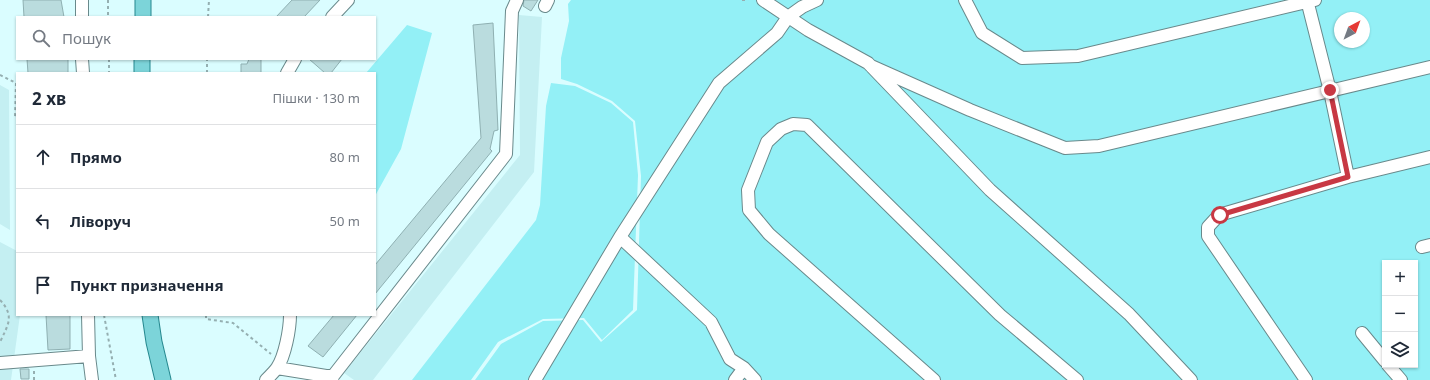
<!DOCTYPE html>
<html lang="uk">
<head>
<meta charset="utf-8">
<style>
	:root { --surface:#fff; --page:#f6f6f7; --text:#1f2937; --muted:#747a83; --line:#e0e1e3 }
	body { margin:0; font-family:"Noto Sans",sans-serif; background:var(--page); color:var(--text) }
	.controls { position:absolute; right:12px; bottom:12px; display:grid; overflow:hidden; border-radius:0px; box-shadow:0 1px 3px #0004 }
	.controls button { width:36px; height:36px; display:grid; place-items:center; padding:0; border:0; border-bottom:1px solid var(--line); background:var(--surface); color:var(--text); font:20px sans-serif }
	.compass { position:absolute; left:1334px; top:12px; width:36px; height:36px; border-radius:50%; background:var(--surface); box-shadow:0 1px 3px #0004; rotate:41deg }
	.stop { position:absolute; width:12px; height:12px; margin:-9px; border:3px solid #c83843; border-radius:50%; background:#fff }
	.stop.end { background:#c83843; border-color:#fff; box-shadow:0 1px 4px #0008 }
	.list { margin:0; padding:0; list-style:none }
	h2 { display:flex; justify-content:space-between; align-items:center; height:52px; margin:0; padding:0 16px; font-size:17px }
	h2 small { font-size:13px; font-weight:400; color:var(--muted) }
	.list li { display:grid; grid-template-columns:26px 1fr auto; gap:12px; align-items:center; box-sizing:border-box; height:64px; padding:0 16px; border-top:1px solid var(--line) }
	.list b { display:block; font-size:15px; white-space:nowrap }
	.list em { font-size:13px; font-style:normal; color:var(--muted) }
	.icon { flex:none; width:22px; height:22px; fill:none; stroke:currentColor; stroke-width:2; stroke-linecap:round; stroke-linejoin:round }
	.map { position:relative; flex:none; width:1430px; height:380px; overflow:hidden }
	.search { position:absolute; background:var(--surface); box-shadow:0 1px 3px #0004; left:16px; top:16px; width:360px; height:44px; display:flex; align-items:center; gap:10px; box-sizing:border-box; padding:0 14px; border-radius:0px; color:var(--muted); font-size:15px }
	.panel { position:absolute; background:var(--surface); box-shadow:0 1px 3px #0004; left:16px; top:72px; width:360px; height:244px; border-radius:0px }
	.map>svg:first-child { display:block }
	.built { fill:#c4eff2 }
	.green { fill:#93f0f6; fill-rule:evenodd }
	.building { fill:#badcde; stroke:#8fb0b2 }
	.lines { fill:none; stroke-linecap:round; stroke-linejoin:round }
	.minor-casing { stroke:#69898b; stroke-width:14 }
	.major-casing { stroke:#25888f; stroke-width:17 }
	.path { stroke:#95afb1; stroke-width:2; stroke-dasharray:3 3; stroke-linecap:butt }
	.minor { stroke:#fff; stroke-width:12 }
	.major { stroke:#7cd4d9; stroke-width:15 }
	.route { stroke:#c83843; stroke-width:5 }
</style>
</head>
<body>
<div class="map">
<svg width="1430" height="380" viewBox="0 0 1430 380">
	<rect width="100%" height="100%" fill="#dafdff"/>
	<!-- built -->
	<path class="built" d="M519,15L542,17L534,172L373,380H354L344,373L520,155Z
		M0,85L9,90L10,230L0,224Z
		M0,242L17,251V315H20L11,380H0Z"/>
	<!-- green -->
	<path class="green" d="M571,0H1430V380H475L501,344L543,321L583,320L601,342L637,310L641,176L635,121L612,101L577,84L561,79V58L569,21L568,4ZM1340,18H1364V42H1340ZM1385,263H1415V365H1385Z
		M407,25L432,33L401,149L375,196V73H366Z
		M551,83L575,86L611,103L633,122L638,175L633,310L602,340L584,318L543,319L498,342L471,380H412L536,220L540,205L546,106Z"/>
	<!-- building -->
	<path class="building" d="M23,0H61L64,17H24Z
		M292,0H320L304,17H276Z
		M524,0H538L531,11L523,6Z
		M493,23L498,130L494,131L490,149L492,151L375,294V265L481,138L473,25Z
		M27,59H68V73H28Z
		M249,59H261V73H241V64H247Z
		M309,59H342L331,73H325Z
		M46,315H70V349L48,350Z
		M334,315H357L323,357L308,346Z
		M20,369H29V379H21Z"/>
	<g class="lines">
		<defs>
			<path id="minor" d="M82,0V17
				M763,0L808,30L868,63L990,190L1129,314L1191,380
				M965,0L982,33L1022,58L1078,56L1315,0
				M1307,0L1330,91L1348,177
				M545,6L548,0
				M332,17L348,0
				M82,59L83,73
				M871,66L970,110L1065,148L1099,146L1430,67
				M287,73L295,59
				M620,237L711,322L730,359L744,368L755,380
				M1422,247L1430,245
				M88,315L89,356L92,380
				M1362,333L1385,361
				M0,363L89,356
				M1388,365L1401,380
				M277,368L326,376H333L332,380
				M333,376L506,154L512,11L517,0
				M266,380C270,376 274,372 277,368C285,356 290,329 290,315
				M535,380L620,237L719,83L777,33L788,17L802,7L817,0
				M735,380L744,368
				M934,380L769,234L749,210L748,190L767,142L781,129L793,124L807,125L1000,315L1077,380
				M1306,380L1208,236V227L1219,215L1348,177L1430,157"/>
			<path id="major" d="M143,17V0
				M142,73V59
				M150,315L154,342L163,380"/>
		</defs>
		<!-- minor casing -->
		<use href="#minor" class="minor-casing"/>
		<!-- major casing -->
		<use href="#major" class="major-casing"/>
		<!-- path -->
		<path class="path" d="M108,0V17
			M742,0H745
			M208,17L209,0
			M109,59V73
			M207,73V59
			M0,75L16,83L15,118
			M0,300C15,316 8,325 0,342
			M104,315L116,380
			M206,315V319L233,323L271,354
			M34,380V371"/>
		<!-- minor -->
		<use href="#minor" class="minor"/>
		<!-- major -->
		<use href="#major" class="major"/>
	</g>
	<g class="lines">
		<!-- route -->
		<path class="route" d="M1220,215L1348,177L1330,90"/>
	</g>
</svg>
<div class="controls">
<button>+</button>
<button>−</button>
<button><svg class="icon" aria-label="layers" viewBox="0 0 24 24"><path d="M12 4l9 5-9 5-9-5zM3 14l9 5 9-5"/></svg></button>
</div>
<svg class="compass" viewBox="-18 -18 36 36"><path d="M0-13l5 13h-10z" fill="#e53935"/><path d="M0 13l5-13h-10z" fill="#747a83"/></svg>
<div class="stop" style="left:1220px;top:215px"></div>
<div class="stop end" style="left:1330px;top:90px"></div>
<div class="search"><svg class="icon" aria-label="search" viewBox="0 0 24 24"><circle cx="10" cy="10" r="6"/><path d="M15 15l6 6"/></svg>Пошук</div>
<section class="panel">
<h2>2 хв<small>Пішки · 130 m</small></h2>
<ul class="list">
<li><svg class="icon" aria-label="ahead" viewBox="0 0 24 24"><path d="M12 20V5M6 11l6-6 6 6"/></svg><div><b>Прямо</b></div><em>80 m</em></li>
<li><svg class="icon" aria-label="left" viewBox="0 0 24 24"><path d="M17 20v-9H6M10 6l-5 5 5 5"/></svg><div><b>Ліворуч</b></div><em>50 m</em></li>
<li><svg class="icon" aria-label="arrive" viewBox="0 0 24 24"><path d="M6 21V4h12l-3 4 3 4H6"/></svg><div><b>Пункт призначення</b></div></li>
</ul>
</section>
</div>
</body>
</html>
